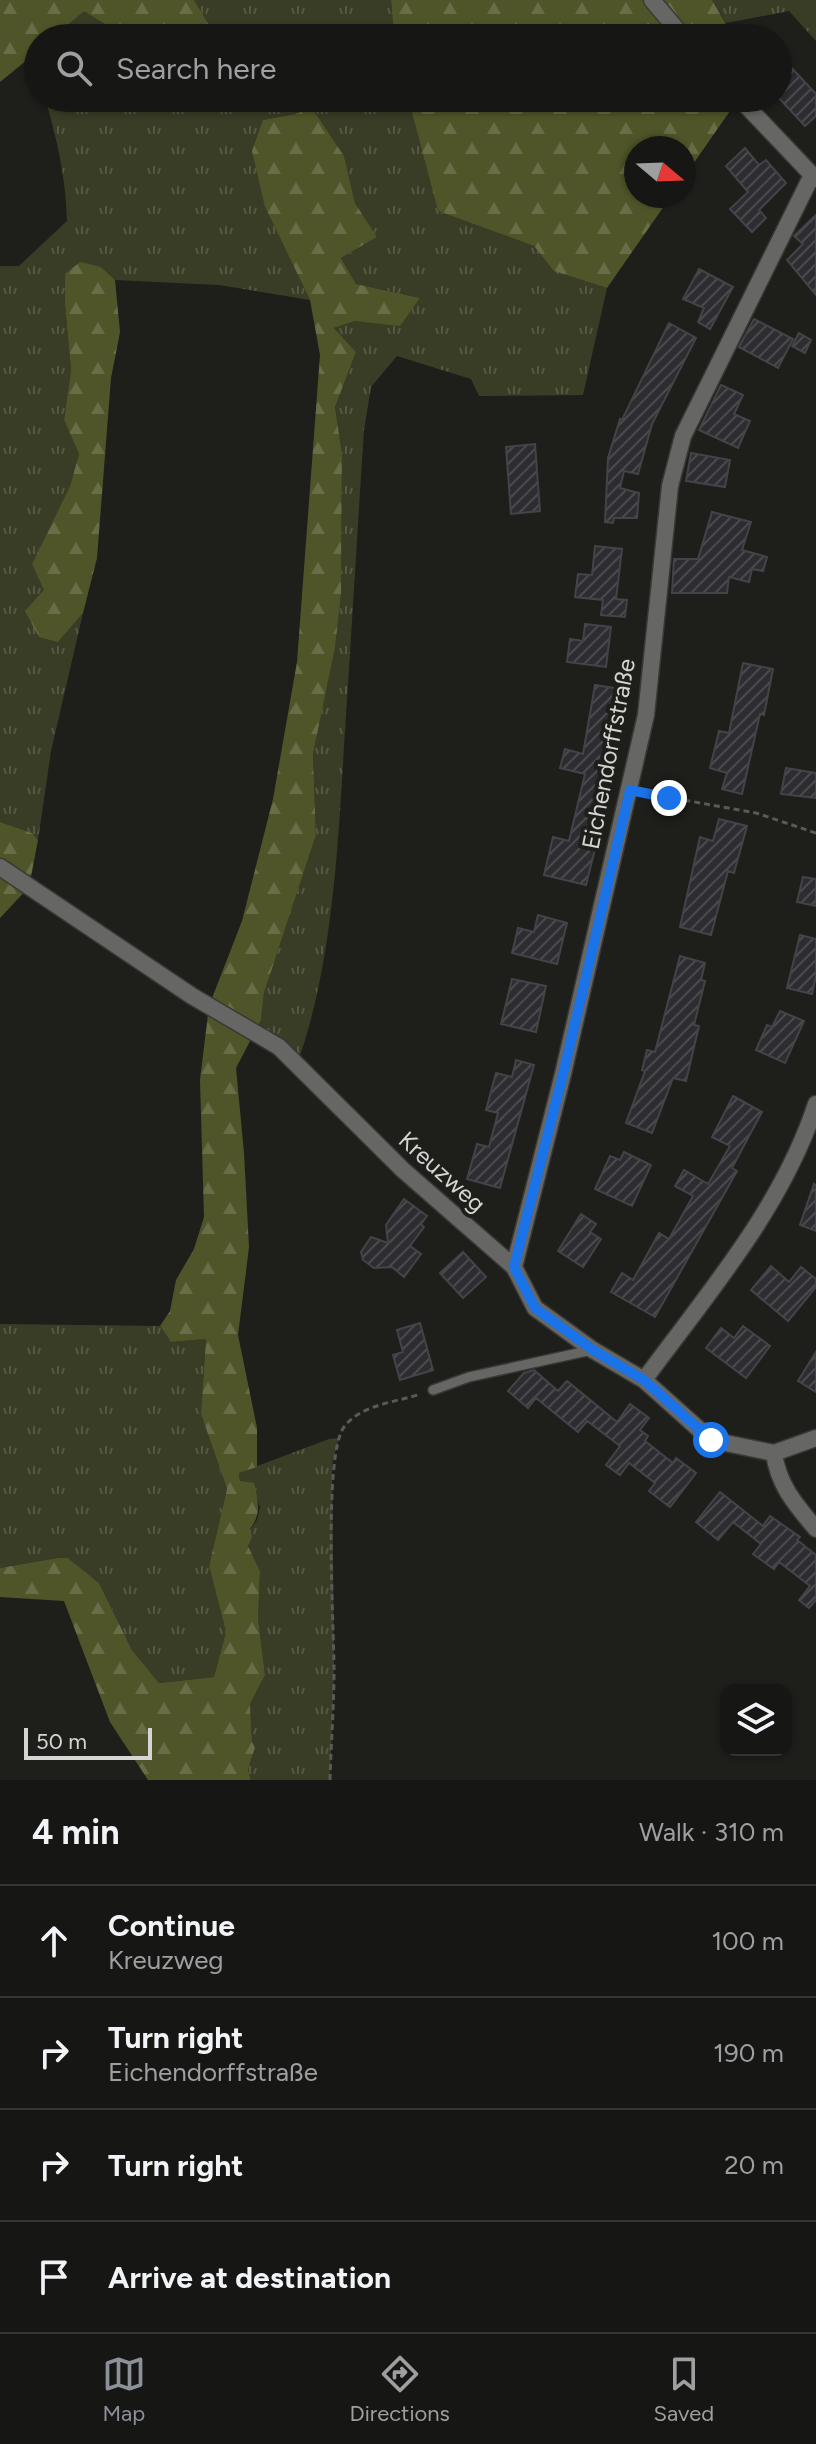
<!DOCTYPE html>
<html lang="en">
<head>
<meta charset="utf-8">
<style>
	:root { --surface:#161714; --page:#1f201d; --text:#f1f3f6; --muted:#9e9fa0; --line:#353634; --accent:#8c9099 }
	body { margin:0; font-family:Figtree,sans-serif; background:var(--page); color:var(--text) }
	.controls { position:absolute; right:24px; bottom:24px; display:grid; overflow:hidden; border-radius:16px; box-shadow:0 2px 6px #0004 }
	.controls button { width:72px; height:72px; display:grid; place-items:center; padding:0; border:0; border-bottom:2px solid var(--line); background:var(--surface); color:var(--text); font:40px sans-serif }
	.compass { position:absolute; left:624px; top:136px; width:72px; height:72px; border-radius:50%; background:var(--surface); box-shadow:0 2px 6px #0004; rotate:109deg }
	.scale { position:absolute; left:24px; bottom:20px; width:128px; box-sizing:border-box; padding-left:8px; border:4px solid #d5d6d3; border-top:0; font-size:22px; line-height:28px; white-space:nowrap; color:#d5d6d3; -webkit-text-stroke:6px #1e1f1b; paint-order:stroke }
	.stop { position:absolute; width:24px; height:24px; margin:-18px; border:6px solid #1a73e8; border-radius:50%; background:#fff }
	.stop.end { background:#1a73e8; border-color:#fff; box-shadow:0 2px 8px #0008 }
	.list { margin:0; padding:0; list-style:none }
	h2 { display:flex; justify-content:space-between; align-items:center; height:104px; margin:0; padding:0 32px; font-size:34px }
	h2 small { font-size:26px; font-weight:400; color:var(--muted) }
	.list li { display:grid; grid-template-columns:52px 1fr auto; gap:24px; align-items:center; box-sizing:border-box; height:112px; padding:0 32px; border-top:2px solid var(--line) }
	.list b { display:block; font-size:30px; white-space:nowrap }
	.list p { margin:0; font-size:26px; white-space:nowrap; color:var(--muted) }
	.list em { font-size:26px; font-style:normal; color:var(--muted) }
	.icon { flex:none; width:44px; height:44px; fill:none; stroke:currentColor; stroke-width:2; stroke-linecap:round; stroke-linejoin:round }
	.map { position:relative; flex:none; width:816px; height:1780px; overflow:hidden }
	.search { position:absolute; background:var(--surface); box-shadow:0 2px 6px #0004; left:24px; right:24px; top:24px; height:88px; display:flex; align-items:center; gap:20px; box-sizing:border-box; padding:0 28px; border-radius:44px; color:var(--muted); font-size:30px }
	.sheet { height:552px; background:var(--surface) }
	nav { display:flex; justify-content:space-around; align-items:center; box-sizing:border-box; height:112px; border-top:2px solid var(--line); background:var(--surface); font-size:22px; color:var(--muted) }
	nav a { display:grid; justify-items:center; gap:4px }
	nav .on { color:var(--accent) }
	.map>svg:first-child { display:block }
	.grass { fill:url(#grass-tufts) }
	.forest { fill:url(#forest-firs) }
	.building { fill:url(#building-hatch); stroke:#444348; stroke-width:2 }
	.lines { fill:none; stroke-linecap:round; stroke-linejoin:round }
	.lane-casing { stroke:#383935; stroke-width:12 }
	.street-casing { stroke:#383935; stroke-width:19 }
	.path { stroke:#595a56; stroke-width:3; stroke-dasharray:6 4; stroke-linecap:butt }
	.lane { stroke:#666765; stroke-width:9 }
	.street { stroke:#666765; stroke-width:16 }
	.route { stroke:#1a73e8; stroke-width:10 }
	.labels { text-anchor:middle; stroke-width:8; stroke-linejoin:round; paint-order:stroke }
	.street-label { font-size:24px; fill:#d5d6d3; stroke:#1e1f1b }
</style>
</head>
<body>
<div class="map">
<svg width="816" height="1780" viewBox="0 0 816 1780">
	<defs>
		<pattern id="grass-tufts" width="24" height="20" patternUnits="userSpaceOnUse" patternTransform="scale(2)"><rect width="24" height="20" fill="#3a3d25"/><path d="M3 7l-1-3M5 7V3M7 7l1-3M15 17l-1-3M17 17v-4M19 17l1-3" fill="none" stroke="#565844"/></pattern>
		<pattern id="forest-firs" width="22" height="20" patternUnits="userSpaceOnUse" patternTransform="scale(2)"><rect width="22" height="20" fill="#505529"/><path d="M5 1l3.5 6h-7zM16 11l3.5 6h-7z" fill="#686d47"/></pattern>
		<pattern id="building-hatch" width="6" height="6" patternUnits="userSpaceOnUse" patternTransform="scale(2)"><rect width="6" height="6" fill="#2d2c31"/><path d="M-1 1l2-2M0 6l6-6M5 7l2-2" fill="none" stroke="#4b4a4e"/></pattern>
	</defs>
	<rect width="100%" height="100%" fill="#1e1f1b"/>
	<!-- grass -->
	<path class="grass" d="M194,0H391L394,38H217Z
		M712,0H816V41L789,11L726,23Z
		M84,10L128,38H52Z
		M45,98H408L438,211L534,246L555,271L607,288L583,395L479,396L471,379L397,356L371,387L364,430C357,536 351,641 344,746C338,848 332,968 297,1064L254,1033L261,1020L264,993L316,835L313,754L335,648L341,595L342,454L335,407L356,352L334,328L355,321L400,325L420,298L356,284L341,258L377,237L355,203L344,156L312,108L295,114L263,120L265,207L310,300L219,285L115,280L101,267L65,305L71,370L64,420L79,454L70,486L32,564L44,589L58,642L83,613L51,751L38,840L32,833L0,822V266H19L67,221C66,179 57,138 45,98Z
		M0,1324L160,1326L171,1342L206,1339L201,1414L227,1489L209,1566L226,1632L214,1677L159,1683L132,1650L99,1583L68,1558H57L0,1568Z
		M339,1438L332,1464L334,1672L330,1780H251L248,1770L255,1749L252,1741L250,1704L265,1675L258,1618L260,1571L248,1546L250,1530L257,1520L260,1507L257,1498L240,1481L239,1473L329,1439Z"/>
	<!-- forest -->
	<path class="forest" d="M0,0H194L217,38H128L84,11L52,38H38V51L0,82Z
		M391,0H712L730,31L723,38H394Z
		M408,98H739L684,177V148H636V196H671L607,288L554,271L534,246L438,211Z
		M312,108L344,156L355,203L377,237L341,258L356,284L420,298L400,326L355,321L334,328L356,352L335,407L342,454L341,595L335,648L313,754L316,835L264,993L261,1020L236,1068L244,1153L249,1247L238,1335L257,1428V1467L239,1473L240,1481L254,1483C258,1502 262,1513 250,1529L252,1537L248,1546L260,1571L258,1618L265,1675L250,1704L252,1741L255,1748L248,1770L251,1780H148L110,1722L64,1601L0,1597V1568L57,1558H68L99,1583L132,1650L159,1683L214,1677L226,1632L209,1566L227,1489L201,1414L206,1339L171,1342L160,1326L170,1311L176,1280L194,1249L204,1217L200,1080L209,1006L242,921L273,799L297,662L320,355L310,300L265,207L252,151L263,120L295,114Z
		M80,262L101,267L115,280L120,332L111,378L97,558L83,613L58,642L39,637L25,611L44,590L32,564L70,486L79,454L64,420L71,370L65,305V274Z
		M0,822L32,833L38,840L29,887L0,918Z"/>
	<!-- building -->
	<path class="building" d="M789,65L816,94V116L805,126L778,97V76Z
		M745,148L759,165L766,160L786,183L759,210L766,218L752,232L730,209L748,192L726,166Z
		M816,215V295L787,260L803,244L794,236Z
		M699,269L733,287L710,329L698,322L704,308L683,299Z
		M754,319L793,339L778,368L739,347Z
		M669,323L696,338L652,424L638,474L624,471L620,488L639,493L637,518H614L613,523L605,522L608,458L620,419L622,420Z
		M799,333L811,340L805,353L792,346Z
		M721,385L743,395L734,414L750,421L738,448L699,430Z
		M535,444L540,511L511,514L506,447Z
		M691,453L730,460L725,487L686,481Z
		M712,512L751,522L742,550L767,557L763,571L752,569L749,582L729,577L727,593H672L674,559H698Z
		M595,546L622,549L616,599L627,600L625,617L601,615L603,600L575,597L578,574L592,575Z
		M585,624L611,627L606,667L567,662L570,639L583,641Z
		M743,663L773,669L764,715L760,714L742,794L722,789L727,773L710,768L719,731L729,733Z
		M595,685L621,689L608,760L591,835L598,837L586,885L544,875L553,837L569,841L585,774L560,768L565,749L583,754Z
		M786,768L816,773V798L781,794Z
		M719,819L747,826L734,873L728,871L711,935L680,927L700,837L713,841Z
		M803,877L816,879V906L797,902Z
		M538,915L567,923L557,964L512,953L518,928L534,932Z
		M800,935L816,939V976L812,994L787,988Z
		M680,956L705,963L701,980L705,981L694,1025L699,1026L686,1081L673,1078L652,1133L626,1123L645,1071L642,1070L647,1050L655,1052Z
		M512,979L546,986L536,1032L501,1024Z
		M780,1011L804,1021L785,1063L756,1050L767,1025L772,1027Z
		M516,1060L534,1065L500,1188L467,1179L477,1144L489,1147L498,1113L486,1110L496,1073L512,1077Z
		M733,1096L762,1112L732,1168L737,1171L655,1317L611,1292L622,1273L633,1280L659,1233L669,1239L693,1196L675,1186L684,1170L708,1184L730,1146L712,1137Z
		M624,1152L651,1165L632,1206L595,1189L610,1156L620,1160Z
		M814,1184L816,1185V1231L800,1225Z
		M404,1199L427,1216L421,1224L424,1227L410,1246L421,1254L404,1277L392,1267L374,1268L363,1260L361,1252L371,1237L388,1243L386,1225Z
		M581,1214L596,1224L590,1232L601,1239L583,1267L558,1251Z
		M463,1252L486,1277L463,1298L440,1273Z
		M771,1266L789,1282L801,1267L816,1279V1287L788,1321L751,1290Z
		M420,1323L433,1370L400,1380L393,1355L403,1352L397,1330Z
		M743,1326L770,1346L746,1378L706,1348L721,1328L734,1338Z
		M816,1352V1392L798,1381Z
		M534,1370L558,1391L567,1381L617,1422L630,1404L649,1418L640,1430L648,1436L645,1441L673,1463L676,1458L696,1473L670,1507L649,1491L655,1483L629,1463L620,1475L606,1465L620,1446L587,1421L578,1432L536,1398L528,1408L508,1391L524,1373Z
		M720,1492L763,1526L770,1516L800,1537L797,1540L816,1555V1600L809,1608L799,1600L810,1586L779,1562L774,1569L753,1554L761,1544L733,1522L718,1540L696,1522Z"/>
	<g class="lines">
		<defs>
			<path id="lane" d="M433,1390L469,1377L592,1350"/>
			<path id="street" d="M652,0L684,38
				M739,98L816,179
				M0,867L192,996L279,1047L403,1170L514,1267L535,1308L593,1350L644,1380L711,1440L774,1453L816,1438
				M514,1267L563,1074L646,715L670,486L683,436L812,175
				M644,1380C708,1293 782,1208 816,1104
				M774,1453C778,1485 796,1505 816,1529"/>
		</defs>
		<!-- lane casing -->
		<use href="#lane" class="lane-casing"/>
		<!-- street casing -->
		<use href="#street" class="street-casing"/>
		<!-- path -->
		<path class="path" d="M645,793L756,813L816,833
			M330,1780C331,1743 334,1707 334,1670C334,1626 323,1456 344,1427C360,1405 396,1402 421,1394"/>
		<!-- lane -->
		<use href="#lane" class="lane"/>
		<!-- street -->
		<use href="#street" class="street"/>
	</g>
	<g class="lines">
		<!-- route -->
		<path class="route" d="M669,798L630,790L563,1074L514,1267L535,1308L593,1350L644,1380L711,1440"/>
	</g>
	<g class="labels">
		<!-- street labels -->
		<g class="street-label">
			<text transform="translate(609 754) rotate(-79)" y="8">Eichendorffstraße</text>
			<text transform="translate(442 1172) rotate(42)" y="8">Kreuzweg</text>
		</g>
	</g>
</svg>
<div class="controls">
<button><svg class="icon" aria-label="layers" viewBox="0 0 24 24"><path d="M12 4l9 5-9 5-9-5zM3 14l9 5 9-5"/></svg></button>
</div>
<svg class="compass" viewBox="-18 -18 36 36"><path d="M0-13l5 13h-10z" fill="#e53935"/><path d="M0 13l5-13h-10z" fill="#9e9fa0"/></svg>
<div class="scale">50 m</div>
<div class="stop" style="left:711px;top:1440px"></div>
<div class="stop end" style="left:669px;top:798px"></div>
<div class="search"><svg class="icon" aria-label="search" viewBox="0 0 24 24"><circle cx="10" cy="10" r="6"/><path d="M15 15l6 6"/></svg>Search here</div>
</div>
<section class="sheet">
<h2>4 min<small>Walk · 310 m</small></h2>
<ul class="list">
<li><svg class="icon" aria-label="ahead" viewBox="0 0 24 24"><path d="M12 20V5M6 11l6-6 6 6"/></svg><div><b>Continue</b><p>Kreuzweg</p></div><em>100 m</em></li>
<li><svg class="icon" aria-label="right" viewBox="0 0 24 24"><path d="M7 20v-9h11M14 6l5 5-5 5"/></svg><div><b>Turn right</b><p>Eichendorffstraße</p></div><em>190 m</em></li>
<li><svg class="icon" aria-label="right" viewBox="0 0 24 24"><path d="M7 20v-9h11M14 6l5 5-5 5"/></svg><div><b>Turn right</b></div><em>20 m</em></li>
<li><svg class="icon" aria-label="arrive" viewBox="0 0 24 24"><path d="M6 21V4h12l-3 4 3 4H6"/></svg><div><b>Arrive at destination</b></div></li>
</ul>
</section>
<nav>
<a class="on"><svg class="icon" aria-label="map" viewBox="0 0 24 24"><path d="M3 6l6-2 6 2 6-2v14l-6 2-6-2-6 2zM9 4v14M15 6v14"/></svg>Map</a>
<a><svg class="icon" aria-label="directions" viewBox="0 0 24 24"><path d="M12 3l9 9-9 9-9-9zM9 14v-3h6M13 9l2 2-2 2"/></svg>Directions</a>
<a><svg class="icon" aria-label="saved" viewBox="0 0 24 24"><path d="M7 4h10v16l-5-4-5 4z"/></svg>Saved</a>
</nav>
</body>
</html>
